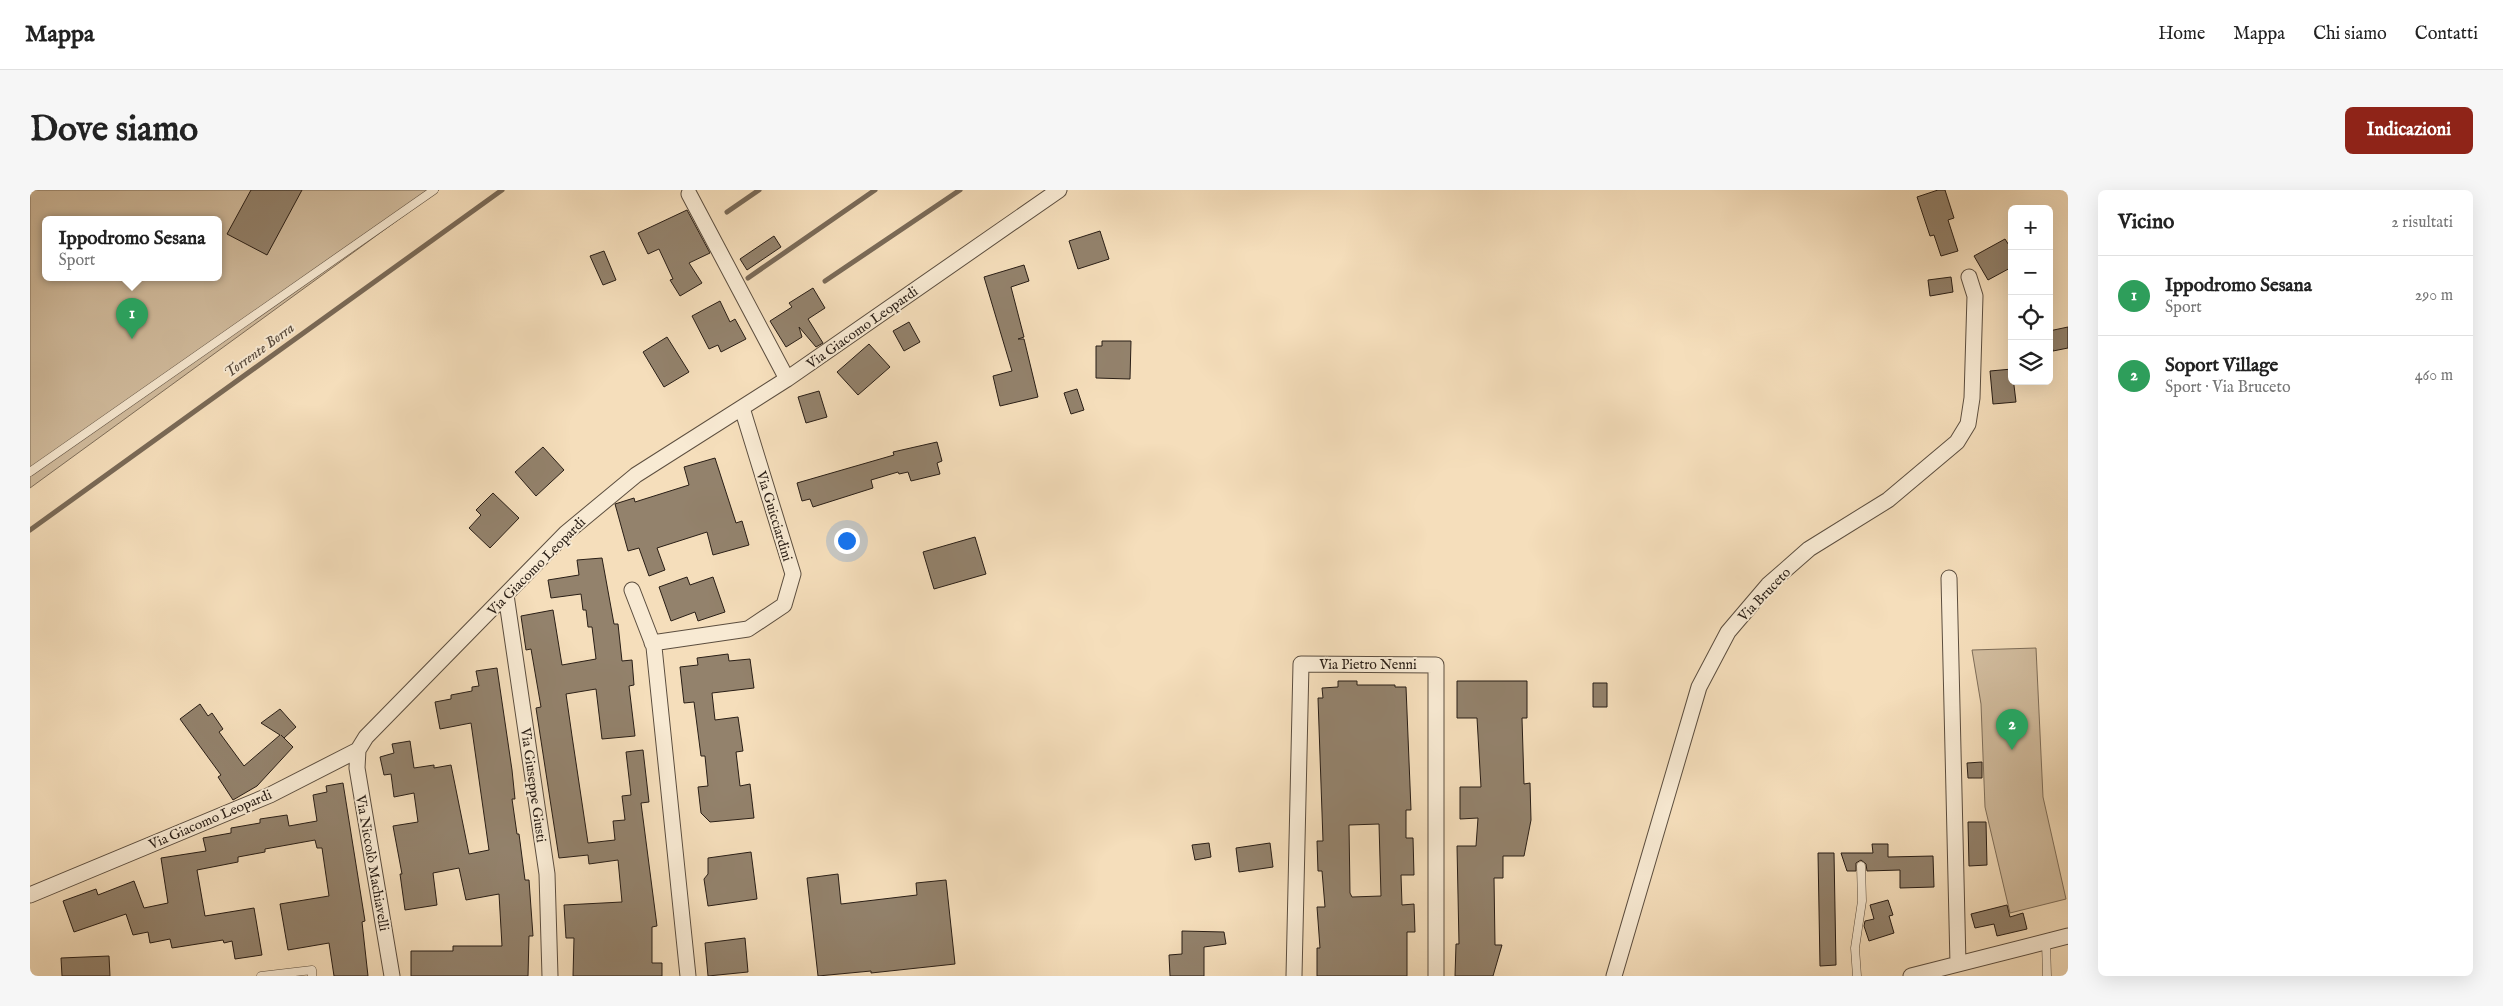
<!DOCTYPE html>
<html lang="it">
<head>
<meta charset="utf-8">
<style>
	:root { --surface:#fff; --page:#f6f6f6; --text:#222; --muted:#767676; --line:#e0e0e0; --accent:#8f2418 }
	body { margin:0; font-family:"IM FELL English",serif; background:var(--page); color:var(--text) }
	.controls { position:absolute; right:15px; top:15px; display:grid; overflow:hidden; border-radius:8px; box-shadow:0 5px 20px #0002 }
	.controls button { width:45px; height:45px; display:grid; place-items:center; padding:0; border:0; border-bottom:1px solid var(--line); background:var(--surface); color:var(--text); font:25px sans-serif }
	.you { position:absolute; left:816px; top:350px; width:18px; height:18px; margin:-12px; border:4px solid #fff; border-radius:50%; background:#1a73e8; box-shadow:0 0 0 8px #1a73e833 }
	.badge { display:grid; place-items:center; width:32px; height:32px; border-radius:50%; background:var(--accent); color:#fff; font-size:16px; font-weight:700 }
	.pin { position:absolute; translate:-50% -41px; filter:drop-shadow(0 1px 2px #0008) }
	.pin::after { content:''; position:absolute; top:26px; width:18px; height:15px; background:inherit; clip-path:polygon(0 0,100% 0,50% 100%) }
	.popup { position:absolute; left:12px; top:26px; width:180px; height:65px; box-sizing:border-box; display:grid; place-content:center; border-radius:8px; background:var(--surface); filter:drop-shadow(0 1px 4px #0005); font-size:16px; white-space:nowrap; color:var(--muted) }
	.popup b { font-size:19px; color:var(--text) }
	.popup::after { content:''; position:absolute; left:50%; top:100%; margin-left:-10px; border:10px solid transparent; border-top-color:var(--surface) }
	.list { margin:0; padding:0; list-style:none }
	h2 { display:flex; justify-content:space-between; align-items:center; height:65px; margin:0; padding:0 20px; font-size:21px }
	h2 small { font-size:16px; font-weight:400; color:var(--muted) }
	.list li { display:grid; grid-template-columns:32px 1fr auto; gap:15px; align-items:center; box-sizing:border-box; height:80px; padding:0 20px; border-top:1px solid var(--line) }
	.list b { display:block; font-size:19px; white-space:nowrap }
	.list p { margin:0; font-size:16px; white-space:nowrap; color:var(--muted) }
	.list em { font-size:16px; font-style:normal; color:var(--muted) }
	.icon { flex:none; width:28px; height:28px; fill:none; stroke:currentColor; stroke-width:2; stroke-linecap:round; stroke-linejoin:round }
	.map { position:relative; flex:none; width:2038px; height:786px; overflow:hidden; border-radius:8px }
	header { display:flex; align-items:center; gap:30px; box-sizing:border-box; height:70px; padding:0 25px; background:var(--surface); border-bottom:1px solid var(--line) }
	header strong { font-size:24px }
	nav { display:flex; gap:28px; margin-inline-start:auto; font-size:18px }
	.intro { display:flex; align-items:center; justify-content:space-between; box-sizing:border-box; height:120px; padding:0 30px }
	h1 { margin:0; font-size:35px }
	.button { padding:12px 22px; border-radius:8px; background:var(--accent); color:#fff; font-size:18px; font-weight:700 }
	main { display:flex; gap:30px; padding:0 30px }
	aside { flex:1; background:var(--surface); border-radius:8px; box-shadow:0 5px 20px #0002 }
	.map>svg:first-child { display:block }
	.green { fill:#d2bd9f; stroke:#7e6e5a; fill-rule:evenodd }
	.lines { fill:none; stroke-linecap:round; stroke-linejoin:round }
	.stream { stroke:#7a6a57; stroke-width:5 }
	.building { fill:#93826c; stroke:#291e16; fill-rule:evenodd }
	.service-casing { stroke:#5c4e3f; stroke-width:9 }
	.minor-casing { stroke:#5c4e3f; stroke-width:17 }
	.service { stroke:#f8ead3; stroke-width:8 }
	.minor { stroke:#f8ead3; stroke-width:15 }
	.labels { text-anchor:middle; stroke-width:4; stroke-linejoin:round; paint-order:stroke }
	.street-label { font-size:14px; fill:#291e16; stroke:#f8ead3 }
	.water-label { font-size:15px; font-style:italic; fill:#584a3c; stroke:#f8ead3 }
</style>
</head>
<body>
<header>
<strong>Mappa</strong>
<nav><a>Home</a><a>Mappa</a><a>Chi siamo</a><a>Contatti</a></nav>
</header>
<div class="intro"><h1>Dove siamo</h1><a class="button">Indicazioni</a></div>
<main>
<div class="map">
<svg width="2038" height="786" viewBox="0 0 2038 786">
	<rect width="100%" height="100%" fill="#f5debb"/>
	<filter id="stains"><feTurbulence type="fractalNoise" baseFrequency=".004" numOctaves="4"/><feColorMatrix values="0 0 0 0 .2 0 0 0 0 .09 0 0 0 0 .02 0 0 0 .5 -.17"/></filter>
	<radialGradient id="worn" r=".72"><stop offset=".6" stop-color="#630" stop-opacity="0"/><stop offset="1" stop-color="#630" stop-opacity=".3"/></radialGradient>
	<!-- green -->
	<path class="green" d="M0,0H409L0,298ZM16,30H188V88H16Z
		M2006,458L2013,607L2036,709L1980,723L1955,617L1951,514L1942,460Z"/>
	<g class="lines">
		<!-- stream -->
		<path class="stream" d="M697,22L729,0
			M718,88L845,0
			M795,91L930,0
			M0,340L472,0"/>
	</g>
	<!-- building -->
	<path class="building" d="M221,0H272L237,65L197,44Z
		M1908,0H1915L1924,28L1918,30L1928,61L1911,66L1904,45L1900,46L1887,7Z
		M657,20L680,63L659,73L672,93L650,106L640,90L643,89L629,59L618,64L608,43Z
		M1070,41L1079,69L1048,79L1039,51Z
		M744,46L751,57L717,80L710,69Z
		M1975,49L1982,60V77L1958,90L1944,66Z
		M574,61L586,90L573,95L560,66Z
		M994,75L999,91L981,97L994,147L988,149H994L1008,207L970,216L963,186L982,181L954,87Z
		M1921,87L1923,102L1900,106L1898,90Z
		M783,98L795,118L778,129L793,153L786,157L769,137L772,147L756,157L740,131L762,117L759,113Z
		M690,111L700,132L705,129L716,149L691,162L688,155L679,159L662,126Z
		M879,132L890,152L874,161L863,141Z
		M2038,137V158L2023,161L2019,141Z
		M637,147L659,182L634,197L613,162Z
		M1072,151H1101L1100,189L1066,188V156H1072Z
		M839,154L860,177L828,205L807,182Z
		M1982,179L1986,212L1963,214L1960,181Z
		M1047,199L1054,220L1041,224L1034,203Z
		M789,201L797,227L776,233L768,207Z
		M907,252L912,271L907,273L910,284L881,291L878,282L869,284L868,282L841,290L843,298L802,311L783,317L780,309L772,311L767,293L864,265L863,262Z
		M513,257L534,280L506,306L485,282Z
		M685,268L706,333L712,331L719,355L683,365L677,342L627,358L635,380L619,386L609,358L598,361L585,314L604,308L605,312L659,295L654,277Z
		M463,303L489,328L460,358L439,338L451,325L446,320Z
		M945,347L956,384L904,399L893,362Z
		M572,368L584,434H588L592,471L602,470L604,495L599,496L605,546L572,549L566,499L536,504L542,546L558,653L585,650L583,631L595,630L592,606L601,605L596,562L613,560L619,612L611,613L627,736L622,737V773H632V786H543L544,748H536L534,715L592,712L588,670L559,674L558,665L529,668L506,518L511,517L501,459L496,460L491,426L523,420L532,475L566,469L562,437H558L556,420H553L551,404L521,408L518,390L549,385L547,370Z
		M657,387L660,395L683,387L695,422L668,431L665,422L641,431L629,397Z
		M698,464L699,471L720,469L724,498L682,503L685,530L708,527L713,561L706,562L710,596L720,594L724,628L680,632L671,623L668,597L678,596L675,566H671L664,512L654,513L650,477L668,475L667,468Z
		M467,478L482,580L485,609H482L487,644H489L495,690H499L503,746H499L498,786H381V761H423V756H472L469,704L436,710L429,678L403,683L407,715L375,720L370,684H372L363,636L388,632L384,603L364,607L361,584L354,585L350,567L364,563L362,554L380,551L384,578L404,575V578L421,575L439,664L459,660L441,533L410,539L405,512L421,509V505L442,501V497L449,496L446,481Z
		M1308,491H1327V495H1365V497H1376L1381,620H1376V648H1383L1384,685H1371L1372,715L1384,714L1385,742H1377V786H1287V758H1290L1287,717H1295L1292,681H1288L1287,651H1293L1288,508H1293L1292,498L1308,497ZM1349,634L1351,706L1322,707L1320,703L1319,635Z
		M1427,491H1497V528H1492L1494,594L1500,593L1501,630L1494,666H1473V688H1464L1465,755H1472L1463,786H1425L1426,754H1429L1427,656H1446L1448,628L1430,629V597H1451L1447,528H1427Z
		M1563,493H1577V517H1563Z
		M170,514L178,526L182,523L193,539L189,542L214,576L250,545L231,533L250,519L266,537L254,548L251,545L263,557L227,596L203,610L188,587L191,585L150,529Z
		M1952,572V588H1938L1937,573Z
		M313,593L335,731L332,732L338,786H304L299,753L258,760L250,714L299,706L292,658H287L285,650L235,659V662L208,667V672L167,680L175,726L224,718L232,765L205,769L202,751L194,753L193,750L142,758L140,749L120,753L118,742L103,745L96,724L44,742L33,711L66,699L68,705L104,691L114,718L138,713L131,668L176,661L173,648L201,643V638L230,633V629L257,625L259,636L287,631L283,605L297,602L296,596Z
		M1938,632H1956L1957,675L1939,676Z
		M1179,653L1181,667L1165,670L1162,655Z
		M1240,653L1243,677L1209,682L1206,658Z
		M1842,654H1858V667L1903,666L1904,697L1870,698V680L1837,681L1836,674L1831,670L1826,673V681H1817L1811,663H1843Z
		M721,662L727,709L678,716L674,689L678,684V668Z
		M1788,663H1804L1806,775L1790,776Z
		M808,684L811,714L887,705L886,693L916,690L925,774L841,783V781L788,786L777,688Z
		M1858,710L1863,725L1859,726L1864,743L1839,751L1834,736L1835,731L1844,729L1840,715Z
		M1977,715L1980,727L1993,723L1997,739L1967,746L1964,734L1945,738L1941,724Z
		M1152,741L1194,742L1196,754L1174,757V786H1140L1139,765L1152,764Z
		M715,748L718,782L678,786L675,753Z
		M79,766L80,786H32L31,768Z"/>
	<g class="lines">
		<defs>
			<path id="service" d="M0,282L404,0
				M2016,752L2017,786
				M231,786L282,780V786
				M1827,786L1825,758L1832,711L1831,676"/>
			<path id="minor" d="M659,4L757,189
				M1919,388L1928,774
				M602,400L624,457L658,786
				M476,405L517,684L520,786
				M622,453L718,439L754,415L763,384L712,218
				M328,560L327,578L362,786
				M0,705L240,605L328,560L336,547L536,343L606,285L757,189L1029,0
				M1264,786L1271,474L1406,475V786
				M1584,786L1669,497L1698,442L1738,395L1779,359L1858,310L1927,252L1938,234L1942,208L1945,106L1939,87
				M1881,786L2038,746"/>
		</defs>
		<!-- service casing -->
		<use href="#service" class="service-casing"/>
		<!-- minor casing -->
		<use href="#minor" class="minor-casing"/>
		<!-- service -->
		<use href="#service" class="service"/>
		<!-- minor -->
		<use href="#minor" class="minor"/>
	</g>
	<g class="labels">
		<!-- street labels -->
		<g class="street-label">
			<text transform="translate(832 137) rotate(-35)" y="5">Via Giacomo Leopardi</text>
			<text transform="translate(745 326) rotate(73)" y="5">Via Guicciardini</text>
			<text transform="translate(506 376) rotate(-45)" y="5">Via Giacomo Leopardi</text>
			<text transform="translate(1734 404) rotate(-46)" y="5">Via Bruceto</text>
			<text x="1338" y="479">Via Pietro Nenni</text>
			<text transform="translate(504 595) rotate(82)" y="5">Via Giuseppe Giusti</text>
			<text transform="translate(180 629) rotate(-23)" y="5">Via Giacomo Leopardi</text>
			<text transform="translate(343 673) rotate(80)" y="5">Via Niccolò Machiavelli</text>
		</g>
		<!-- water labels -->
		<g class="water-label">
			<text transform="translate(229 160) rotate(-36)" y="5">Torrente Borra</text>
		</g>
	</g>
	<rect width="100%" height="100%" filter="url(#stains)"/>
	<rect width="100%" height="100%" fill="url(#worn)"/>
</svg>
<div class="controls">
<button>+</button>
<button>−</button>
<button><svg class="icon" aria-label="locate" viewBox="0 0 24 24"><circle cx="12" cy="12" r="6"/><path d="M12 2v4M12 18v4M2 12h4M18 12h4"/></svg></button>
<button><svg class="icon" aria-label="layers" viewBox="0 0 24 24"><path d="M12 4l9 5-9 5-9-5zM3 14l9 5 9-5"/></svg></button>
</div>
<div class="you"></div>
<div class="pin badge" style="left:102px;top:149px;background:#2e9e5b">1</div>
<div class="popup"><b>Ippodromo Sesana</b>Sport</div>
<div class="pin badge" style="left:1982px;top:560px;background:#2e9e5b">2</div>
</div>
<aside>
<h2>Vicino<small>2 risultati</small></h2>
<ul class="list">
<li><span class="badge" style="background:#2e9e5b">1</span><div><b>Ippodromo Sesana</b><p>Sport</p></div><em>290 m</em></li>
<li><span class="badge" style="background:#2e9e5b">2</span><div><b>Soport Village</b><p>Sport · Via Bruceto</p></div><em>460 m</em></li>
</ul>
</aside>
</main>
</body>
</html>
